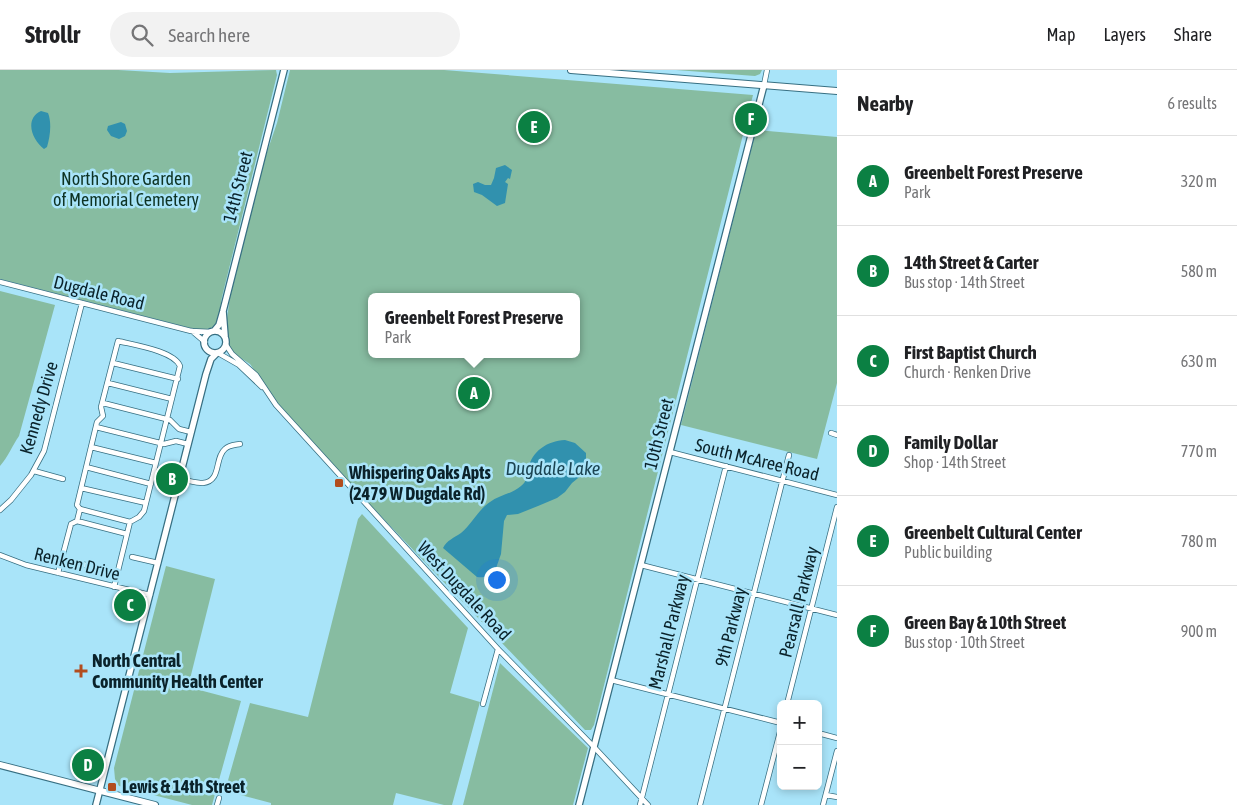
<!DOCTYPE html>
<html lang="en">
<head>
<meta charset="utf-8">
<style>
	:root { --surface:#fff; --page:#f2f2f2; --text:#202124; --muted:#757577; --line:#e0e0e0; --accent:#0b8043 }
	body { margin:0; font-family:"Asap Condensed",sans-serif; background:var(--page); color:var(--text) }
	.controls { position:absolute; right:15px; bottom:15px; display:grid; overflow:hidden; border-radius:8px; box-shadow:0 2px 8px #0003 }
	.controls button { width:45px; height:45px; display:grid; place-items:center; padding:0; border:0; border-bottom:1px solid var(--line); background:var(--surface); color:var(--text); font:25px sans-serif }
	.you { position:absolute; left:496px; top:509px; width:18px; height:18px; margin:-12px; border:4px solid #fff; border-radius:50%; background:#1a73e8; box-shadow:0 0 0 8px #1a73e833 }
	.badge { display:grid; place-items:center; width:32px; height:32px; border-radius:50%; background:var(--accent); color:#fff; font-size:16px; font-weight:700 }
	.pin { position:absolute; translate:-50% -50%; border:2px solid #fff; box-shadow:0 1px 5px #0006 }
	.popup { position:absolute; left:368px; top:223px; width:212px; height:65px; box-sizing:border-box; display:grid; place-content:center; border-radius:8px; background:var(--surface); filter:drop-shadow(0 1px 4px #0005); font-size:16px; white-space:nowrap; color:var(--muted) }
	.popup b { font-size:19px; color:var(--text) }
	.popup::after { content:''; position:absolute; left:50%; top:100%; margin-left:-10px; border:10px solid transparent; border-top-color:var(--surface) }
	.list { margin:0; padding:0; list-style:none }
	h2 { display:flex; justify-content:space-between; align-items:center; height:65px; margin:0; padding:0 20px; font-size:21px }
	h2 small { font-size:16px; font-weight:400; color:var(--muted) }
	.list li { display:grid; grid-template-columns:32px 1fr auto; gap:15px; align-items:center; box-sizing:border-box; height:90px; padding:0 20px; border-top:1px solid var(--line) }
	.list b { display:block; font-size:19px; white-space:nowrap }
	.list p { margin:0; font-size:16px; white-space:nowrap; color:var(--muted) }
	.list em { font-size:16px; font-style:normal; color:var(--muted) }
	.icon { flex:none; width:28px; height:28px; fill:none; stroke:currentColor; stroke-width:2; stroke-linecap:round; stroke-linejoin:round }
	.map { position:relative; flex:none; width:837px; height:735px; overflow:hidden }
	header { display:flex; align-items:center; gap:30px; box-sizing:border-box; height:70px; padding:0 25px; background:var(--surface); border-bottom:1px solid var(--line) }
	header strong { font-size:24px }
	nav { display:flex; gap:28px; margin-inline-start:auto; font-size:18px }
	.search { width:350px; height:45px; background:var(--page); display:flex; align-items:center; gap:12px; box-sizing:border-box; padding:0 18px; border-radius:28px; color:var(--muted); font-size:19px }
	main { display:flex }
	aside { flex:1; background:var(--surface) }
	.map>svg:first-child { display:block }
	.green { fill:#87bca1; fill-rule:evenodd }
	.water { fill:#3191ae }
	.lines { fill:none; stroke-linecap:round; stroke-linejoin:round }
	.minor-casing { stroke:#376f82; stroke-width:6 }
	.tertiary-casing { stroke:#376f82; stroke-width:8 }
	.secondary-casing { stroke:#376f82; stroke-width:8 }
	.minor { stroke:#fff; stroke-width:4.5 }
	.tertiary { stroke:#fff; stroke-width:5.5 }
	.secondary { stroke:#fff; stroke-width:6 }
	.poi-dot { fill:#b24d1e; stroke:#a9e4f9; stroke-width:2 }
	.labels { text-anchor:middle; stroke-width:5; stroke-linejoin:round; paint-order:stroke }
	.park-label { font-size:18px; fill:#0e3324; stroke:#a9e4f9 }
	.street-label { font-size:18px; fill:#0a222a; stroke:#a9e4f9 }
	.poi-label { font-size:18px; font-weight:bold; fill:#0a222a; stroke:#a9e4f9; text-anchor:start }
	.water-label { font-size:19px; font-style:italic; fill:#1b4452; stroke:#a9e4f9 }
</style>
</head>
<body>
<header>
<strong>Strollr</strong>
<div class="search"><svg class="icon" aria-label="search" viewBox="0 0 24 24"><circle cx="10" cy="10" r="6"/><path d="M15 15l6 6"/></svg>Search here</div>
<nav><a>Map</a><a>Layers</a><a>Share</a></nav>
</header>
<main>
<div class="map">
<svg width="837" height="735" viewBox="0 0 837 735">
	<rect width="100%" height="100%" fill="#a9e4f9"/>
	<!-- green -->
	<path class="green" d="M0,0H118L170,3L276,0L277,5L222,227C218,246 223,260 198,260L0,209Z
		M290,0H444L753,25L594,655L591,660H585L292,353L250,294L233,283L228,274L226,255L230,227L266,85L277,53ZM372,227H576V284H372Z
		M676,0H762L760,4L755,6Z
		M756,60L837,67V313L817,389L681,355Z
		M0,221L55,235L19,366C12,376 8,387 0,396Z
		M362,444L468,558L450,623L480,632L452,735H444L396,723L393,735H271V733L225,721L250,633L308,647L358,449Z
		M166,496L215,509L188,617L241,631L212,735H192L119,716L115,709L114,698Z
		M500,593L588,678L573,735H463Z"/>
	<!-- water -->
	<path class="water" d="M41,41L48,43C52,53 50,67 47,77L44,79C32,70 24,49 41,41Z
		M121,52L125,54L127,61L125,66L119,69L111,66L107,60L108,56Z
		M505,95L512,100L510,109L508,108L505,112L508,114L505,133L497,136L482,125L474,122L473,114L478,112L485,115H491L494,108L496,98Z
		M565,370L575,373L586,383V398L583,404L572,413L565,422L557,428L538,436L518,444L507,445L504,451L501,484L495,501H492C487,507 484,508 477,507L443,478C447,470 454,468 461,463C472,454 478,440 490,432C499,425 512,424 521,416C527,412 527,405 528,399C532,381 547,371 565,370Z"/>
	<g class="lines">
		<defs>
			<path id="minor" d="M764,15L767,0
				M0,212L191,261L212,262
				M192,261L205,272
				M118,271C134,275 174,281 180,296L144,441L139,447L130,452L80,439L77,435L97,352L103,346L101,337Z
				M226,275L232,284L256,305L276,335L498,579L594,677L648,735
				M218,283L239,295L262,317
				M113,293L178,309
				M108,313L172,329
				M103,333L170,350L179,359L191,362
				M96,357L164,374L176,371L188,374
				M831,363L837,365
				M91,377L156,393
				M670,382L837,425
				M86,397L151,414
				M34,401L63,409
				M179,409C187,410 195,413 203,413C222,411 214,388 225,379C229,375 235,375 240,374
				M81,418L146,433
				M0,440L11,430L31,405L44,381L82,233
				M77,451L127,464
				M0,485L26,495L150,525
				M132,487L158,493
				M62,489L117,503
				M641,495L837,545
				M58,503L71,454L77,451L80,439
				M114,517L130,452
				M611,610L781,653
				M483,634L498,579
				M787,634L837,437
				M818,663L837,668
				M826,725L837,727
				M217,735L219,728
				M640,735L726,396
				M700,735L789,385
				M761,735L781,658
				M823,735L837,681"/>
			<path id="tertiary" d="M223,241L225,266
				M214,261L219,255L223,241L284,0
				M204 272a11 11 0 1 1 22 0a11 11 0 1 1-22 0Z
				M96,735L206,304L211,289L217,283
				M579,735L764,15"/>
			<path id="secondary" d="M571,0L837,21
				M0,695L155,735"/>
		</defs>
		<!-- minor casing -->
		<use href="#minor" class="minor-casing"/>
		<!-- tertiary casing -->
		<use href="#tertiary" class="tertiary-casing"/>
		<!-- secondary casing -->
		<use href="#secondary" class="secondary-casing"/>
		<!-- minor -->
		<use href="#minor" class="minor"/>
		<!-- tertiary -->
		<use href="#tertiary" class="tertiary"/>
		<!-- secondary -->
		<use href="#secondary" class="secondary"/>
	</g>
	<!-- markers -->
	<g class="poi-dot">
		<rect x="334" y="408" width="10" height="10" rx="2.5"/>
		<path d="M78.5 593.5h5v5h5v5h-5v5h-5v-5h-5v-5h5z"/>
		<rect x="107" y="712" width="10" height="10" rx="2.5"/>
	</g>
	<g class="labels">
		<!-- park labels -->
		<g class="park-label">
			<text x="126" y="115">North Shore Garden<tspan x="126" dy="21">of Memorial Cemetery</tspan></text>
		</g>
		<!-- street labels -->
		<g class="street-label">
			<text transform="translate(238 117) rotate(-76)" y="6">14th Street</text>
			<text transform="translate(99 223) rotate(14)" y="6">Dugdale Road</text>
			<text transform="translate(39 338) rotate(-74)" y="6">Kennedy Drive</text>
			<text transform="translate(659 364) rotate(-76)" y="6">10th Street</text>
			<text transform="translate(757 390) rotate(14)" y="6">South McAree Road</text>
			<text transform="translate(77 494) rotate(14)" y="6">Renken Drive</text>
			<text transform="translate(464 521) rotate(47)" y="6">West Dugdale Road</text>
			<text transform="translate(799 532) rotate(-76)" y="6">Pearsall Parkway</text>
			<text transform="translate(731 557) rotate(-76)" y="6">9th Parkway</text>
			<text transform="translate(669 562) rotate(-76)" y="6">Marshall Parkway</text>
		</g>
		<!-- poi labels -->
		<g class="poi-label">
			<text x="349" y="409">Whispering Oaks Apts<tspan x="349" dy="21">(2479 W Dugdale Rd)</tspan></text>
			<text x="92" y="597">North Central<tspan x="92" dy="21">Community Health Center</tspan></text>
			<text x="122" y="723">Lewis &amp; 14th Street</text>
		</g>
		<!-- water labels -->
		<g class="water-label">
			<text x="553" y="405">Dugdale Lake</text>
		</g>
	</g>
</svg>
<div class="controls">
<button>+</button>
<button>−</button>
</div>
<div class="you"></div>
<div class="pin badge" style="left:474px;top:323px">A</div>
<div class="popup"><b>Greenbelt Forest Preserve</b>Park</div>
<div class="pin badge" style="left:172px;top:409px">B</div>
<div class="pin badge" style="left:130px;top:535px">C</div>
<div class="pin badge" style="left:88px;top:695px">D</div>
<div class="pin badge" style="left:534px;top:57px">E</div>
<div class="pin badge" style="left:751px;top:49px">F</div>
</div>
<aside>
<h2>Nearby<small>6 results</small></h2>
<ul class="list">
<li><span class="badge">A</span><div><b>Greenbelt Forest Preserve</b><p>Park</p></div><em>320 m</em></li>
<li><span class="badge">B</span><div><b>14th Street &amp; Carter</b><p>Bus stop · 14th Street</p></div><em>580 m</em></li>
<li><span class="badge">C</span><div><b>First Baptist Church</b><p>Church · Renken Drive</p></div><em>630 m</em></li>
<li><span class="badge">D</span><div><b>Family Dollar</b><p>Shop · 14th Street</p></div><em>770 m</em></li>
<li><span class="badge">E</span><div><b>Greenbelt Cultural Center</b><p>Public building</p></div><em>780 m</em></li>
<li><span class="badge">F</span><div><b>Green Bay &amp; 10th Street</b><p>Bus stop · 10th Street</p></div><em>900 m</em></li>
</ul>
</aside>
</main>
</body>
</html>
